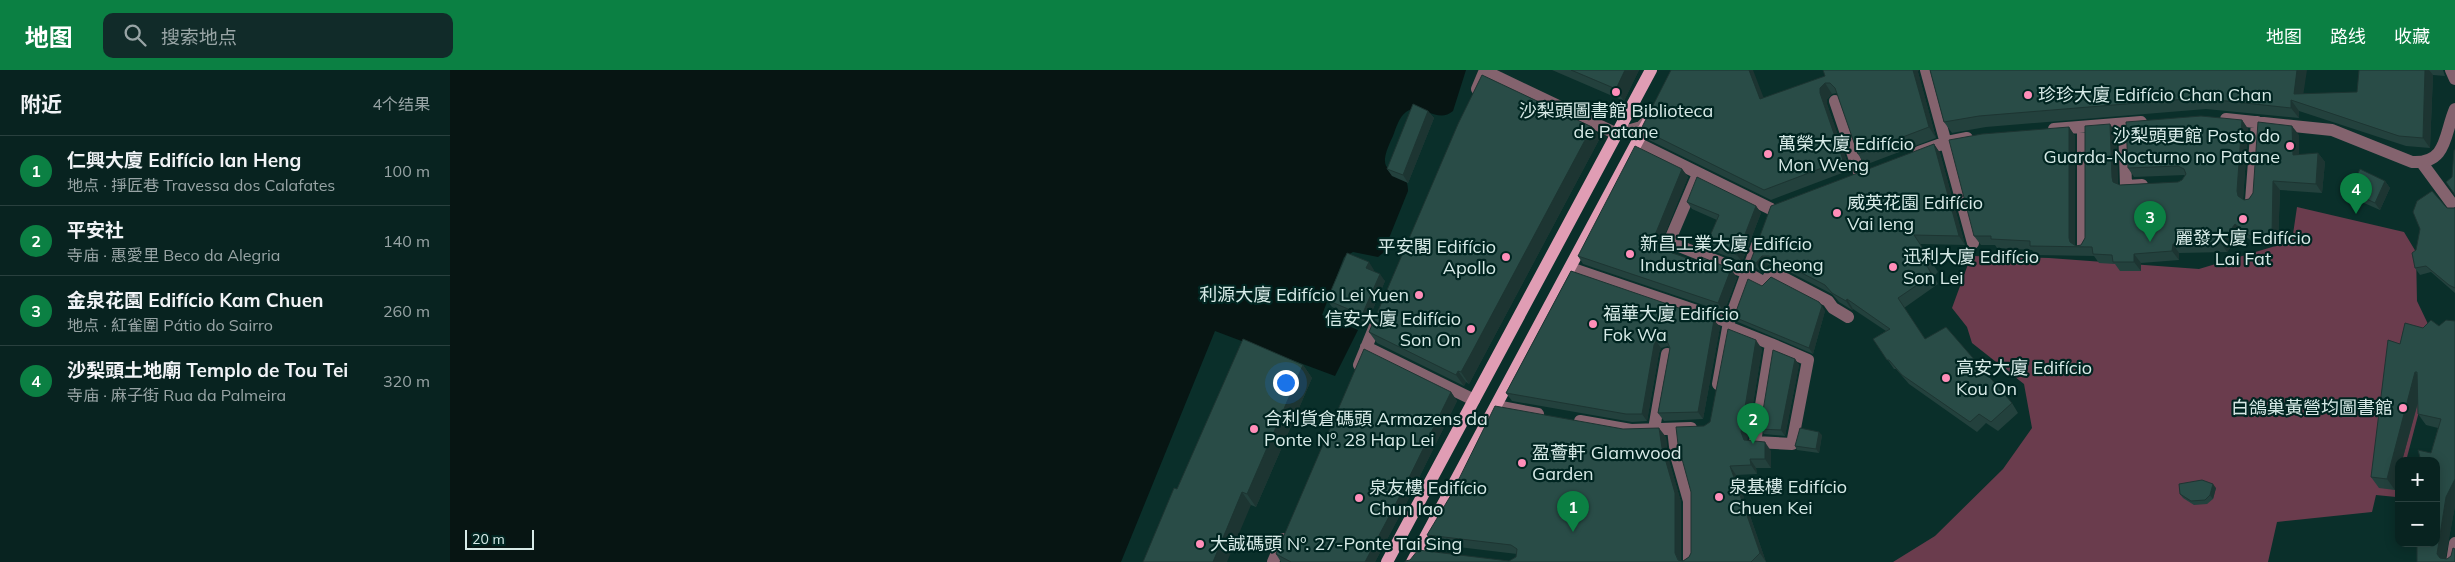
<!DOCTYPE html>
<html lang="zh">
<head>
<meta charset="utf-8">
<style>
	:root { --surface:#082320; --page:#112b29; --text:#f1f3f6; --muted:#98a4a5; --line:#29403e; --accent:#0b8043 }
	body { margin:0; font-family:Mulish,"Noto Sans SC",sans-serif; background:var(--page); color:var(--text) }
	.controls { position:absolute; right:15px; bottom:15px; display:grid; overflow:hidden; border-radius:10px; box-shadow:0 2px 12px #0003 }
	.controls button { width:45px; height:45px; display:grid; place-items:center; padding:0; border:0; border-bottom:1px solid var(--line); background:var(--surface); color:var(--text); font:25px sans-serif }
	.scale { position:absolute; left:15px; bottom:12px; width:69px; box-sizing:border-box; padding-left:5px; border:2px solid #d7eae7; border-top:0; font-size:14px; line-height:18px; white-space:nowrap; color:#d7eae7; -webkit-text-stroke:4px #002521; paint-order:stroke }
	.you { position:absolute; left:835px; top:312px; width:18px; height:18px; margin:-12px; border:4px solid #fff; border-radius:50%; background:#1a73e8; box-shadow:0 0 0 8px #1a73e833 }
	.badge { display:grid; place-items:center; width:32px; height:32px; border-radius:50%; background:var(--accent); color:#fff; font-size:16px; font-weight:700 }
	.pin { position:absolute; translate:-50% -41px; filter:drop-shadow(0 1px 2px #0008) }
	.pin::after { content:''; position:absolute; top:26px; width:18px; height:15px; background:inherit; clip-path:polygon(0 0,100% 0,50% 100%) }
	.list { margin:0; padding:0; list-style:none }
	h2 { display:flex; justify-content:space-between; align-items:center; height:65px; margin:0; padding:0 20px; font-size:21px }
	h2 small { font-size:16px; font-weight:400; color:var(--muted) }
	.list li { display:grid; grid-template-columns:32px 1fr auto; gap:15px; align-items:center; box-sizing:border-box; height:70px; padding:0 20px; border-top:1px solid var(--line) }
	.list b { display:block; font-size:19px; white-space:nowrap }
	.list p { margin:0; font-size:16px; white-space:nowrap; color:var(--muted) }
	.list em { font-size:16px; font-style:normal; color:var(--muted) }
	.icon { flex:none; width:28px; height:28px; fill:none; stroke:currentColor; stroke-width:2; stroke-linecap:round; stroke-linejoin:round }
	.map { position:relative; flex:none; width:2005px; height:492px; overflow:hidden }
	header { display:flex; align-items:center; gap:30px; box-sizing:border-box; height:70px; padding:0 25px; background:var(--accent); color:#fff }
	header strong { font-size:24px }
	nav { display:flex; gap:28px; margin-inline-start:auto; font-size:18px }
	.search { width:350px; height:45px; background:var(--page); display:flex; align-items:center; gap:12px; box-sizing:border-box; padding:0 18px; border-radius:10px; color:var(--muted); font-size:19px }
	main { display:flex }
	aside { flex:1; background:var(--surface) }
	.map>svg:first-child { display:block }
	.green { fill:#6a3c4d }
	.water { fill:#071513 }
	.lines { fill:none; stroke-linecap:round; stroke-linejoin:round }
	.minor { stroke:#84636e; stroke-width:12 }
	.major { stroke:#e09db4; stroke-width:12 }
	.wall { fill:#23413d }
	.shaded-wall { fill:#1d3532 }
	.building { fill:#294c47; stroke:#1d3532 }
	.poi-dot { fill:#ff8eb9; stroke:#002521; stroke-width:2 }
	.labels { text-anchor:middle; stroke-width:4.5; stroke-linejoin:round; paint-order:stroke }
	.poi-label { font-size:18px; fill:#d7eae7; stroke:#002521; text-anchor:start }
</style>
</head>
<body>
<header>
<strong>地图</strong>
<div class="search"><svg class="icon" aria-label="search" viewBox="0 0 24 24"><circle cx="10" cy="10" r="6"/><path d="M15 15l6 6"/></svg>搜索地点</div>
<nav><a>地图</a><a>路线</a><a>收藏</a></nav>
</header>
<main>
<aside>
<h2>附近<small>4个结果</small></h2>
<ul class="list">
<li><span class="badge">1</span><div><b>仁興大廈 Edifício Ian Heng</b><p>地点 · 掙匠巷 Travessa dos Calafates</p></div><em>100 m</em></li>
<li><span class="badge">2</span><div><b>平安社</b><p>寺庙 · 惠愛里 Beco da Alegria</p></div><em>140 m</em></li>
<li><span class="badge">3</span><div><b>金泉花園 Edifício Kam Chuen</b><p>地点 · 紅雀圍 Pátio do Sairro</p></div><em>260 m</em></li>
<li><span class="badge">4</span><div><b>沙梨頭土地廟 Templo de Tou Tei</b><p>寺庙 · 麻子街 Rua da Palmeira</p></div><em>320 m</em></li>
</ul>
</aside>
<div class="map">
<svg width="2005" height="492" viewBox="0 0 2005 492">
	<rect width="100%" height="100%" fill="#0a2f2a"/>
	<!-- green -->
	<path class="green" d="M1847,137L1954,162L1966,182L1967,231L1987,273L1956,391H1949V418L1946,427L1926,425L1922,442L1827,452L1818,492H1443L1485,466L1553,399L1582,358L1574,314L1522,273L1517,257L1502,238L1521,186L1599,188L1749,199L1842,171Z"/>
	<!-- water -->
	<path class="water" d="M0,0H1016L1003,41C987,55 971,31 956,42C949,47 946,58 943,66C918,117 959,88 958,121L933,183L928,187L903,182L894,187L872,245L908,260L885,306L765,261L671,492H0Z"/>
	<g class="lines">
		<!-- minor -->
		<path class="minor" d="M1476,0L1523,173
			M2001,0L2005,9
			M1035,1L1167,64L1191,57L1201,47
			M1027,19L1035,0
			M1385,31L1410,105
			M1776,49L1882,60L1962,92C1998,94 1994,64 2005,39
			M1674,54L1676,116L1692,115
			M1604,59L1691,52
			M1187,73L1321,139
			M1469,82L1497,72L1517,68
			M1972,93L2005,138
			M1248,104L1219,172L1297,203L1315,213L1322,202L1378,231L1383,238L1398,247
			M1801,131L1807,52
			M1633,177V57
			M1120,198L1279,252
			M1278,257L1321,274L1305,372L1342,374L1358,290L1321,274
			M916,277L1024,330
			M909,295L927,251
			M1268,314L1279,252L1307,175
			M1046,336L1088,344
			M1130,351L1181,360L1241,358
			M1204,359L1217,284
			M1223,359L1226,385L1239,431V492
			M823,492L833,469
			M2002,492L2005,473"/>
		<!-- major -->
		<path class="major" d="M937,492L1201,0
			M962,492L1201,46"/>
	</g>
	<!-- wall -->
	<path class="wall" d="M1102,0H1189L1174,31Z
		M1480,0L1853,24L1907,22L1909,0H1993L1995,6L1983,5L1980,78L1956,76L1849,41V48L1756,39L1536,57L1502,63L1494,52Z
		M1468,2L1486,68L1415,95L1408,84L1387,23L1382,24L1377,29V34L1400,100L1321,130L1199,70L1191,59L1313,28L1375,6Z
		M978,41L984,48L958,113L942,106L937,99Z
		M1792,50L1798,59L1793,130H1794L1799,129L1849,65V85L1868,83L1875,92L1872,123L1830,120L1828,174L1807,176L1792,163L1777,182L1729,183V190L1691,193V201H1670L1665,194L1649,193L1644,186L1586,185L1582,180L1547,178L1545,175H1531L1524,166L1619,57L1625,66V175L1626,176L1631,175L1635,168L1666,63L1668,114L1670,115L1728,112L1732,110L1735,105L1684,107L1678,98Z
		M1142,57L1150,68L1019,314L1016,312L1014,316L927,273L919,262Z
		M1484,74L1490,83L1515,175L1470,174L1488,202L1484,206L1488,214L1454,238L1475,269L1562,333L1568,343L1548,361L1536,353L1527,362L1459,314L1446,299H1444L1423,269L1436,261L1403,239L1402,240L1389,232L1382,224L1326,195H1318L1312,202L1307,199L1301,190Z
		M1232,99L1238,107L1212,171L1222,182V183L1248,192L1281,199L1287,208L1274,242L1133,194L1128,186Z
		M1935,111L1940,118L1930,140L1905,129L1900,121Z
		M1237,132L1306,136L1311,143L1292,192L1263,181L1257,173L1267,150L1242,139Z
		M2005,137V223L1981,202L1970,205L1965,198L1966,180L1997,138H2005Z
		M924,200L923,201L935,211L917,253L882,237L877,230Z
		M1121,201L1270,257L1253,349L1214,351L1208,343L1220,278L1218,276L1211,278L1209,283L1197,351L1182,352L1062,331L1056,323Z
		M1312,216L1375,241L1363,284L1288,252L1284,247Z
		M2005,251V436L1995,489L2005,492H1967L1986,473L1981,383L1988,358L1976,355L1968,344V333L1952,391H1949V405L1945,420L1929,418L1921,407L1950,274L1973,258L1989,256Z
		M1312,279L1297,370L1321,381V398H1306L1307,404L1286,405L1316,492H955L1059,491L1066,487L1067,484L983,474L977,465L1216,367L1218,387L1231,432V490L1233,491L1239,487L1241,483L1254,356L1260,352Z
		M1345,289L1349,295L1335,366L1314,364L1310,359Z
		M853,295L862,308L806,437L801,435L727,419Z
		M1001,322L1007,331L959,428L925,492H831L826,484Z
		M1372,365L1369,383L1347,380L1345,376Z
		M1766,418L1763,429L1757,434L1744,435L1733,428L1730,424Z"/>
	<!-- shaded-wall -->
	<path class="shaded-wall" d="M1175,0H1189L1174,31L1166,19Z
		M1299,0H1303L1318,39L1310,29Z
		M1463,0H1469L1468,2L1486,68L1479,57Z
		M1847,0H1857L1852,33L1844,24Z
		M1975,0H1979L1983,5L1980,78L1973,68Z
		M1375,13L1382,24L1377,29V34L1400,100L1393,90L1370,23V18Z
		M1841,30L1849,41V48L1841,38Z
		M978,41L984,48L958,113L953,105Z
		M1792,50L1798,59L1793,130L1788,126L1787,121Z
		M1660,54L1666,63L1668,116L1663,112L1662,107Z
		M1842,56L1849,65V94L1843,85Z
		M1142,57L1150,68L1019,314L1011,302Z
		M1619,57L1625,66V177L1620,172L1619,168Z
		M1484,74L1490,83L1515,175L1509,166Z
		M1868,83L1875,92L1872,123L1866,114Z
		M1232,99L1238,107L1211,174L1207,169L1205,165Z
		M1823,111L1830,120L1828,174L1822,165Z
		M1935,111L1940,118L1930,140L1925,133Z
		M1306,136L1311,143L1292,192L1287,185Z
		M1785,154L1792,163L1777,182L1771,173Z
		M1216,174L1222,182L1220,188L1214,180Z
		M1723,174L1729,183V190L1722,181Z
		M1684,184L1691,193V201L1684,192Z
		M1312,186L1318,195L1312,202L1306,193Z
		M919,192L924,200L922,205L916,198Z
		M1477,196L1484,206L1488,214L1482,205Z
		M1281,199L1287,208L1274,242L1268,233Z
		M930,204L935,211L917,253L912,245Z
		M1397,229L1403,239L1402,240L1396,231Z
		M1372,236L1375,241L1363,284L1359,278Z
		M1264,250L1270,257L1253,349L1248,342Z
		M1306,270L1312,279L1297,371L1294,370L1291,362Z
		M1206,271L1211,278L1209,283L1197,351L1192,344L1204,275Z
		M1345,289L1349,295L1335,366L1331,360Z
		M853,295L862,308L806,437L797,424Z
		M1008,301L1016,312L1014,316L1006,305Z
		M1965,302L1973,313L1952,391H1949V405L1945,420L1937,409Z
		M1001,322L1007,331L959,428L925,492H915Z
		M1209,358L1216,367L1218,387L1231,432V492H1230L1225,483Z
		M1369,362L1372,365L1369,383L1366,379Z
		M1315,372L1321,381V398L1315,389Z
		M1300,389L1306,398L1307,404L1301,395Z
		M1280,396L1286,405L1316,492L1310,483Z
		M2005,409V436L1995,492H1993L1987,484L1996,427Z
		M1763,414L1766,418L1763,429L1760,425Z
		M792,422L801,435L777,492H763Z"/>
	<!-- building -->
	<path class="building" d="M1121,0H1175L1166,19Z
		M1221,0H1299L1310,29L1375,6L1373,0H1463L1479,57L1408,84L1385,18L1380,13H1375L1370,18V23L1393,90L1314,120L1191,59Z
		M1480,0H1847L1844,24L1907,22L1909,0H1975L1973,68L1949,66L1841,30V38L1749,28L1529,46L1494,52Z
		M1032,5L1142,57L1023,280L1011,302L1008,301L1006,305L919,262L1008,54Z
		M963,34L978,41L953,105L937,99Z
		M1751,46L1792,50L1787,121L1788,126L1794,130L1799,129L1803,123L1808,52L1842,56L1843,85L1868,83L1866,114L1823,111L1822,165L1800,166L1785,154L1771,173L1723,174L1722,181L1684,184V192H1663L1662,185L1643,184L1642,177L1580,176V171L1541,169V166H1524L1499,70L1532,64L1619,57V168L1620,172L1626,176L1631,175L1635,168V56L1660,54L1662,107L1663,112L1670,115L1728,112L1732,110L1736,104L1734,99L1728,96L1678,98L1676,52Z
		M1484,74L1509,166L1464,165L1482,192L1477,196L1482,205L1448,228L1475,269L1496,257L1562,333L1541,352L1529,344L1520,352L1452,305L1439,290H1437L1423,269L1440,259L1397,229L1396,231L1382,223L1375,215L1319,186H1312L1306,193L1301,190L1321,136Z
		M1185,76L1232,99L1205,165L1207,169L1216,174L1214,180L1248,192L1251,187L1281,199L1268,233L1128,186Z
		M2004,80H2005V125L1996,112L2002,107Z
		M1910,99L1935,111L1925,133L1900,121Z
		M1247,107L1306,136L1287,185L1257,173L1269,145L1237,132Z
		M1982,121L1997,138H2005V137V218L1999,215L1976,196L1965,198L1962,183L1966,180L1970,159L1963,142L1967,131Z
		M897,183L919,192L916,198L930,204L912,245L877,230Z
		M1121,201L1264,250L1248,342L1208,343L1220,278L1217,271L1213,268L1206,271L1204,275L1192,344H1176L1056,323Z
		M1321,207L1369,232L1372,236L1359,278L1284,247L1298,209L1312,216Z
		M1981,250L1989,256L1996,250L2005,251V409L1996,427L1987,484L1990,488L1997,489L2001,486L2003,478L2005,479V492H1967V473H1986V391H1971L1968,380L1981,383L1991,349L1968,344L1967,302H1965L1937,409L1921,407L1938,270L1950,274L1955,253L1973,258Z
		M1278,259L1306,270L1291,362L1294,370L1315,372V389H1300L1301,395L1280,396L1310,483L1301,492H955V491L960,490L968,480L1059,491L1066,487L1067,479L1061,475L977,465L1001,425L1045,336L1173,359L1209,358L1212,378L1225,423V483L1228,490L1233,491L1239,487L1241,483V422L1228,374L1226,357L1254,356L1260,352Z
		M793,269L853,295L797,424L792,422L763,492H693L724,418L727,419Z
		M914,279L1001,322L953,420L915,492H841L826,484Z
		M1323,280L1345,289L1331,360L1310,359Z
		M1350,358L1369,362L1366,379L1345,376Z
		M1752,410L1763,414L1760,425L1755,430L1741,431L1730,424L1729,414Z"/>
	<!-- markers -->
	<g class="poi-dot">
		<circle cx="1166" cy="22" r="5"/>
		<circle cx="1578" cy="25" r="5"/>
		<circle cx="1840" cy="76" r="5"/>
		<circle cx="1318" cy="84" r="5"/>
		<circle cx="1387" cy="143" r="5"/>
		<circle cx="1793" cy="149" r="5"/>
		<circle cx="1180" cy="184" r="5"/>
		<circle cx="1056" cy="187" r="5"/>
		<circle cx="1443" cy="197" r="5"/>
		<circle cx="969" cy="225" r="5"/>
		<circle cx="1143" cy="254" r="5"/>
		<circle cx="1021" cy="259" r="5"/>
		<circle cx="1496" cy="308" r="5"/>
		<circle cx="1953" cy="338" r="5"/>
		<circle cx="804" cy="359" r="5"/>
		<circle cx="1072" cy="393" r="5"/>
		<circle cx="1269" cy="427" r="5"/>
		<circle cx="909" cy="428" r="5"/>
		<circle cx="750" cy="474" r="5"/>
	</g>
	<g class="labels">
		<!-- poi labels -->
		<g class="poi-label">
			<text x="1588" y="31">珍珍大廈 Edifício Chan Chan</text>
			<text x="1166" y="47" text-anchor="middle">沙梨頭圖書館 Biblioteca<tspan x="1166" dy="21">de Patane</tspan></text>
			<text x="1830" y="72" text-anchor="end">沙梨頭更館 Posto do<tspan x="1830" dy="21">Guarda-Nocturno no Patane</tspan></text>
			<text x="1328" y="80">萬榮大廈 Edifício<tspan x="1328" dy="21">Mon Weng</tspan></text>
			<text x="1397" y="139">威英花園 Edifício<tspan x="1397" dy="21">Vai Ieng</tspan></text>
			<text x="1793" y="174" text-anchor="middle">麗發大廈 Edifício<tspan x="1793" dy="21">Lai Fat</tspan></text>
			<text x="1190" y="180">新昌工業大廈 Edifício<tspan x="1190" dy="21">Industrial San Cheong</tspan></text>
			<text x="1046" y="183" text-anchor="end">平安閣 Edifício<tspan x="1046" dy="21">Apollo</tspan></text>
			<text x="1453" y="193">迅利大廈 Edifício<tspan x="1453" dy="21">Son Lei</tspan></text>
			<text x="959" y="231" text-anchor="end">利源大廈 Edifício Lei Yuen</text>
			<text x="1153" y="250">福華大廈 Edifício<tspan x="1153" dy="21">Fok Wa</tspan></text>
			<text x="1011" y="255" text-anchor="end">信安大廈 Edifício<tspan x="1011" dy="21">Son On</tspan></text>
			<text x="1506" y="304">高安大廈 Edifício<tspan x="1506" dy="21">Kou On</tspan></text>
			<text x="1943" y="344" text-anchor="end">白鴿巢黃營均圖書館</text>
			<text x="814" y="355">合利貨倉碼頭 Armazens da<tspan x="814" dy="21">Ponte Nº. 28 Hap Lei</tspan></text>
			<text x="1082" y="389">盈薈軒 Glamwood<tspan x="1082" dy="21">Garden</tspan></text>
			<text x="1279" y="423">泉基樓 Edifício<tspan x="1279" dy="21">Chuen Kei</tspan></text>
			<text x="919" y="424">泉友樓 Edifício<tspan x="919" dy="21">Chun Iao</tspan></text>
			<text x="760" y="480">大誠碼頭 Nº. 27-Ponte Tai Sing</text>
		</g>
	</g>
</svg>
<div class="controls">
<button>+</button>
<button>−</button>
</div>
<div class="scale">20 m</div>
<div class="you"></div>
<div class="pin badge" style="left:1123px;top:462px">1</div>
<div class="pin badge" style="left:1303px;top:374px">2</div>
<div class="pin badge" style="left:1700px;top:172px">3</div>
<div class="pin badge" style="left:1906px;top:144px">4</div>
</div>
</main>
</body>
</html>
